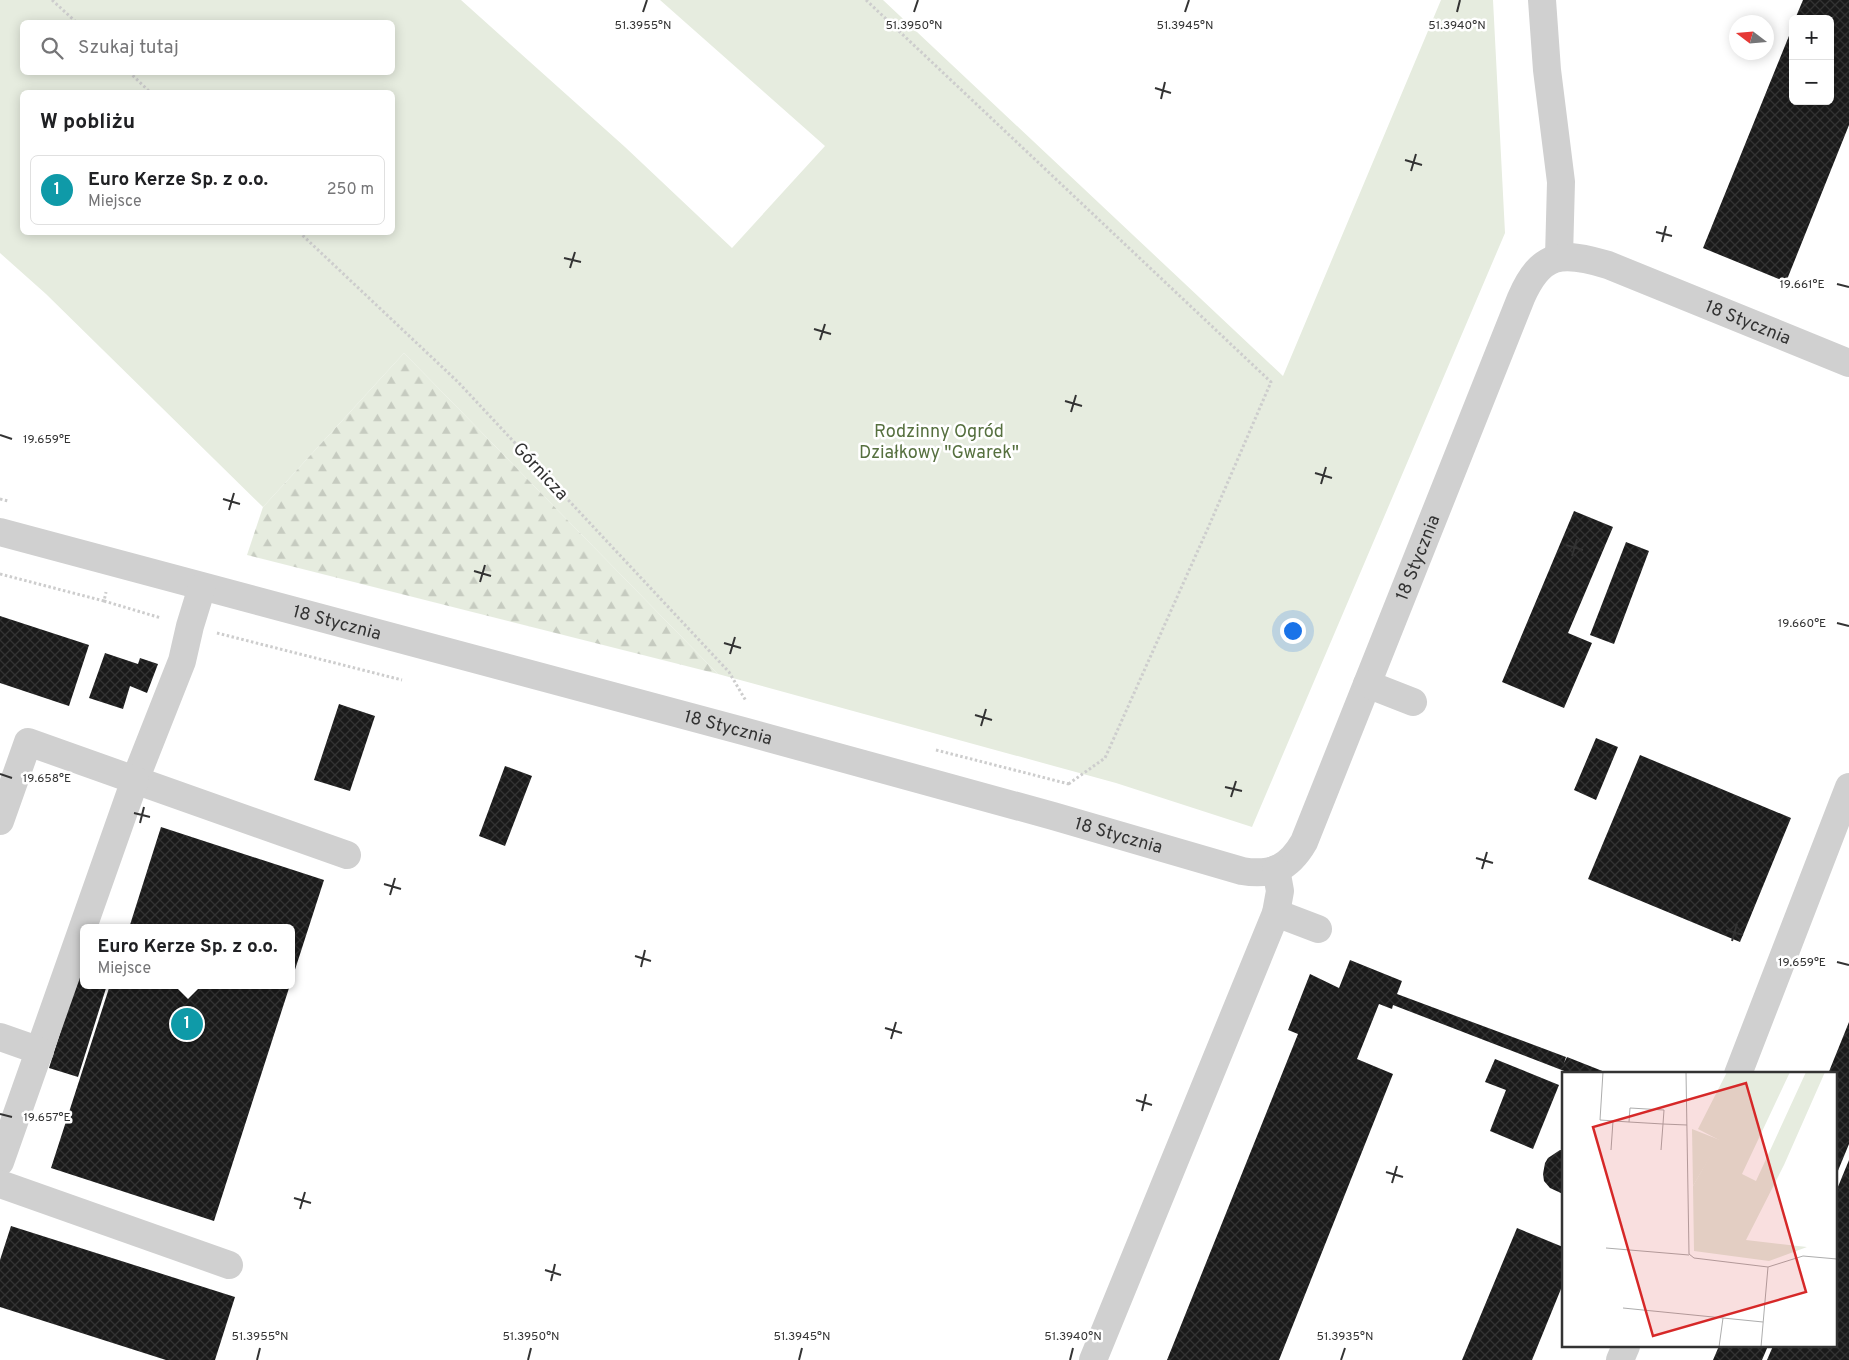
<!DOCTYPE html>
<html lang="pl">
<head>
<meta charset="utf-8">
<style>
	:root { --surface:#fff; --page:#f6f6f6; --text:#202124; --muted:#757577; --line:#e0e0e0; --accent:#e63946 }
	body { margin:0; font-family:Overpass,sans-serif; background:var(--page); color:var(--text) }
	.controls { position:absolute; right:15px; top:15px; display:grid; overflow:hidden; border-radius:8px; box-shadow:0 2px 12px #0003 }
	.controls button { width:45px; height:45px; display:grid; place-items:center; padding:0; border:0; border-bottom:1px solid var(--line); background:var(--surface); color:var(--text); font:25px sans-serif }
	.compass { position:absolute; left:1729px; top:15px; width:45px; height:45px; border-radius:50%; background:var(--surface); box-shadow:0 2px 12px #0003; rotate:286deg }
	.you { position:absolute; left:1292px; top:630px; width:18px; height:18px; margin:-12px; border:4px solid #fff; border-radius:50%; background:#1a73e8; box-shadow:0 0 0 8px #1a73e833 }
	.badge { display:grid; place-items:center; width:32px; height:32px; border-radius:50%; background:var(--accent); color:#fff; font-size:16px; font-weight:700 }
	.pin { position:absolute; translate:-50% -50%; border:2px solid #fff; box-shadow:0 1px 5px #0006 }
	.popup { position:absolute; left:80px; top:924px; width:215px; height:65px; box-sizing:border-box; display:grid; place-content:center; border-radius:8px; background:var(--surface); filter:drop-shadow(0 1px 4px #0005); font-size:16px; white-space:nowrap; color:var(--muted) }
	.popup b { font-size:19px; color:var(--text) }
	.popup::after { content:''; position:absolute; left:50%; top:100%; margin-left:-10px; border:10px solid transparent; border-top-color:var(--surface) }
	.list { margin:0; padding:0; list-style:none }
	h2 { display:flex; justify-content:space-between; align-items:center; height:65px; margin:0; padding:0 20px; font-size:21px }
	h2 small { font-size:16px; font-weight:400; color:var(--muted) }
	.list li { display:grid; grid-template-columns:32px 1fr auto; gap:15px; align-items:center; box-sizing:border-box; height:70px; margin:0 10px 10px; padding:0 10px; border:1px solid var(--line); border-radius:8px }
	.list b { display:block; font-size:19px; white-space:nowrap }
	.list p { margin:0; font-size:16px; white-space:nowrap; color:var(--muted) }
	.list em { font-size:16px; font-style:normal; color:var(--muted) }
	.icon { flex:none; width:28px; height:28px; fill:none; stroke:currentColor; stroke-width:2; stroke-linecap:round; stroke-linejoin:round }
	.map { position:relative; flex:none; width:1849px; height:1360px; overflow:hidden }
	.search { position:absolute; background:var(--surface); box-shadow:0 2px 12px #0003; left:20px; top:20px; width:375px; height:55px; display:flex; align-items:center; gap:12px; box-sizing:border-box; padding:0 18px; border-radius:8px; color:var(--muted); font-size:19px }
	.panel { position:absolute; background:var(--surface); box-shadow:0 2px 12px #0003; left:20px; top:90px; width:375px; height:145px; border-radius:8px }
	.map>svg:first-child { display:block }
	.green { fill:#e6ecdf; fill-rule:evenodd }
	.forest { fill:url(#forest-firs) }
	.building { fill:url(#building-cross-hatch) }
	.lines { fill:none; stroke-linecap:round; stroke-linejoin:round }
	.path { stroke:#cdcdcd; stroke-width:3; stroke-dasharray:2.5 2.5; stroke-linecap:butt }
	.minor { stroke:#d0d0d0; stroke-width:28 }
	.ticks { fill:none; stroke:#333; stroke-width:2 }
	.labels { text-anchor:middle; stroke-width:5; stroke-linejoin:round; paint-order:stroke }
	.street-label { font-size:18px; fill:#333; stroke:#fff }
	.park-label { font-size:18px; fill:#56703f; stroke:#fff }
	.inset-road { fill:none; stroke:#adadad; stroke-width:1 }
	.view { fill:#d62828; fill-opacity:0.15; stroke:#d62828; stroke-width:2.5 }
	.inset-edge { fill:none; stroke:#333; stroke-width:2.5 }
	.ticks-label { font-size:12px; text-anchor:middle; fill:#333; stroke:#fff; stroke-width:5; stroke-linejoin:round; paint-order:stroke }
</style>
</head>
<body>
<div class="map">
<svg width="1849" height="1360" viewBox="0 0 1849 1360">
	<defs>
		<pattern id="forest-firs" width="22" height="20" patternUnits="userSpaceOnUse" patternTransform="scale(1.25)"><rect width="22" height="20" fill="#e6ecdf"/><path d="M5 1l3.5 6h-7zM16 11l3.5 6h-7z" fill="#c6cbc0"/></pattern>
		<pattern id="building-cross-hatch" width="8" height="8" patternUnits="userSpaceOnUse" patternTransform="scale(1.25)"><rect width="8" height="8" fill="#1a1a1a"/><path d="M0 0l8 8M0 8l8-8" fill="none" stroke="#333"/></pattern>
	</defs>
	<rect width="100%" height="100%" fill="#fff"/>
	<!-- green -->
	<path class="green" d="M0,0H461L625,147L732,248L825,146L660,0H883L1283,376L1441,0H1493L1505,233L1252,827L1116,783L718,674L404,353L263,507L46,294L0,253ZM22,22H392V72H22ZM22,92H392V232H22Z"/>
	<!-- forest -->
	<path class="forest" d="M404,353L718,674L247,555L263,507Z"/>
	<!-- building -->
	<path class="building" d="M1803,0H1849V125L1786,282L1703,248L1793,26V101H1830V19H1795Z
		M1574,511L1613,527L1568,633L1592,643L1564,708L1502,682Z
		M1626,542L1649,551L1614,644L1590,635Z
		M0,616L89,645L69,706L0,683Z
		M105,653L138,664L140,658L158,664L147,693L130,686L123,709L89,698Z
		M339,704L375,716L350,791L314,780Z
		M1596,738L1618,747L1596,800L1574,790Z
		M1640,755L1791,818L1740,942L1588,879Z
		M505,766L532,776L505,846L479,836Z
		M161,827L324,880L291,982V928H129Z
		M1350,960L1402,981L1397,994L1566,1057L1564,1063L1567,1057L1610,1074H1572L1393,1005L1392,1009L1379,1004L1357,1059L1393,1074L1279,1360H1167L1298,1034L1288,1030L1310,974L1339,988Z
		M83,961V985H107L78,1077L49,1068Z
		M110,985H290L214,1221L51,1168Z
		M1849,1022V1144L1835,1178V1074H1828Z
		M1495,1059L1559,1085L1533,1149L1490,1131L1506,1090L1485,1082Z
		M1560,1150H1563V1194L1550,1188L1544,1181L1543,1174L1545,1163L1548,1158Z
		M1849,1160V1360H1767L1773,1346H1835V1194Z
		M11,1226L235,1297L215,1360H166L0,1307V1260Z
		M1517,1228L1563,1247V1284L1532,1360H1462Z
		M1719,1346H1768L1762,1360H1713Z"/>
	<g class="lines">
		<!-- path -->
		<path class="path" d="M52,0L76,22
			M866,0L1271,382L1208,528L1105,758L1067,785
			M129,72L150,92
			M299,232L458,382L729,672L746,701
			M0,499L8,501
			M0,574L104,601L106,592
			M104,601L161,618
			M217,633L402,680
			M936,750L1069,784"/>
		<!-- minor -->
		<g class="minor">
			<path d="M1542,0L1547,70L1561,182L1559,257"/>
			<path id="s1" d="M0,532L743,731L1053,816L1242,871C1272,876 1289,868 1304,842L1521,298C1541,252 1562,251 1608,265L1849,363"/>
			<path d="M202,587L190,626L182,661L135,780L347,855"/>
			<path d="M1367,684L1413,702"/>
			<path d="M0,821L28,742L135,780L0,1162"/>
			<path d="M1276,913L1318,929"/>
			<path d="M0,1037L40,1051"/>
			<path d="M1738,1074L1849,787"/>
			<path d="M0,1184L229,1265"/>
			<path d="M1093,1360L1276,913L1280,891L1276,869"/>
			<path d="M1620,1360L1626,1346"/>
		</g>
	</g>
	<!-- ticks -->
	<path class="ticks" d="M643,12L647,0M914,12L918,0M1185,12L1189,0M1457,12L1460,0M1155,88L1171,93M1161,99L1165,82M1405,160L1422,165M1411,171L1416,154M1656,232L1672,236M1662,242L1666,226M564,258L581,262M570,268L575,252M1837,284L1849,287M814,329L831,334M820,340L825,324M1065,401L1082,406M1071,412L1076,395M0,435L12,439M1315,473L1332,478M1321,484L1326,467M223,499L240,504M229,510L234,493M1566,545L1583,550M1572,556L1577,539M474,571L491,576M480,582L485,565M1837,623L1849,626M724,643L741,648M730,654L735,637M975,715L992,720M981,726L986,709M0,774L12,778M1225,787L1242,791M1231,797L1236,781M134,813L150,817M140,823L144,807M1476,858L1493,863M1482,869L1487,852M384,884L401,889M390,895L395,878M1726,930L1743,935M1732,941L1737,924M635,956L651,961M1837,962L1849,965M641,967L645,950M885,1028L902,1033M891,1039L896,1022M1136,1100L1152,1105M1142,1111L1146,1094M0,1114L12,1117M1386,1172L1403,1177M1392,1183L1397,1166M294,1198L311,1203M300,1209L305,1192M545,1270L561,1275M551,1281L555,1264M257,1360L260,1348M528,1360L531,1348M799,1360L802,1348M1070,1360L1073,1348M1341,1360L1345,1348"/>
	<g class="labels">
		<!-- street labels -->
		<g class="street-label">
			<text dy="6" stroke="none"><textPath href="#s1" startOffset="2206">18 Stycznia</textPath></text>
			<text transform="translate(541 471) rotate(47)" y="6">Górnicza</text>
			<text dy="6" stroke="none"><textPath href="#s1" startOffset="1668">18 Stycznia</textPath></text>
			<text dy="6" stroke="none"><textPath href="#s1" startOffset="349">18 Stycznia</textPath></text>
			<text dy="6" stroke="none"><textPath href="#s1" startOffset="754">18 Stycznia</textPath></text>
			<text dy="6" stroke="none"><textPath href="#s1" startOffset="1159">18 Stycznia</textPath></text>
		</g>
		<!-- park labels -->
		<g class="park-label">
			<text x="939" y="437">Rodzinny Ogród<tspan x="939" dy="21">Działkowy "Gwarek"</tspan></text>
		</g>
	</g>
	<!-- overview -->
	<g transform="translate(1562 1072)">
		<rect width="275" height="275" fill="#fff"/>
		<path d="M165,0H228L180,102L194,109L244,0H263L222,93L184,168L245,175L207,189L132,179L131,114L157,68L136,57Z" fill="#e6ecdf"/>
		<path d="M130,57L158,68L131,114Z" fill="#e6ecdf"/>
		<path class="inset-road" d="M41,0L38,48L67,50L101,52L102,38L68,36L67,50M124,0L127,182L132,186L206,195L199,275M49,78L51,49M99,78L101,52L125,53M44,176L127,183M206,195L241,184L275,187M61,236L201,250M157,275L161,246"/>
		<path class="view" d="M184,11L244,220L91,264L31,55Z"/>
		<rect width="275" height="275" class="inset-edge"/>
	</g>
	<g class="ticks-label">
		<text x="643" y="29">51.3955°N</text>
		<text x="914" y="29">51.3950°N</text>
		<text x="1185" y="29">51.3945°N</text>
		<text x="1457" y="29">51.3940°N</text>
		<text x="1802" y="288">19.661°E</text>
		<text x="47" y="443">19.659°E</text>
		<text x="1802" y="627">19.660°E</text>
		<text x="47" y="782">19.658°E</text>
		<text x="1802" y="966">19.659°E</text>
		<text x="47" y="1121">19.657°E</text>
		<text x="260" y="1340">51.3955°N</text>
		<text x="531" y="1340">51.3950°N</text>
		<text x="802" y="1340">51.3945°N</text>
		<text x="1073" y="1340">51.3940°N</text>
		<text x="1345" y="1340">51.3935°N</text>
	</g>
</svg>
<div class="controls">
<button>+</button>
<button>−</button>
</div>
<svg class="compass" viewBox="-18 -18 36 36"><path d="M0-13l5 13h-10z" fill="#e53935"/><path d="M0 13l5-13h-10z" fill="#757577"/></svg>
<div class="you"></div>
<div class="pin badge" style="left:187px;top:1024px;background:#0f9aa8">1</div>
<div class="popup"><b>Euro Kerze Sp. z o.o.</b>Miejsce</div>
<div class="search"><svg class="icon" aria-label="search" viewBox="0 0 24 24"><circle cx="10" cy="10" r="6"/><path d="M15 15l6 6"/></svg>Szukaj tutaj</div>
<section class="panel">
<h2>W pobliżu<small></small></h2>
<ul class="list">
<li><span class="badge" style="background:#0f9aa8">1</span><div><b>Euro Kerze Sp. z o.o.</b><p>Miejsce</p></div><em>250 m</em></li>
</ul>
</section>
</div>
</body>
</html>
